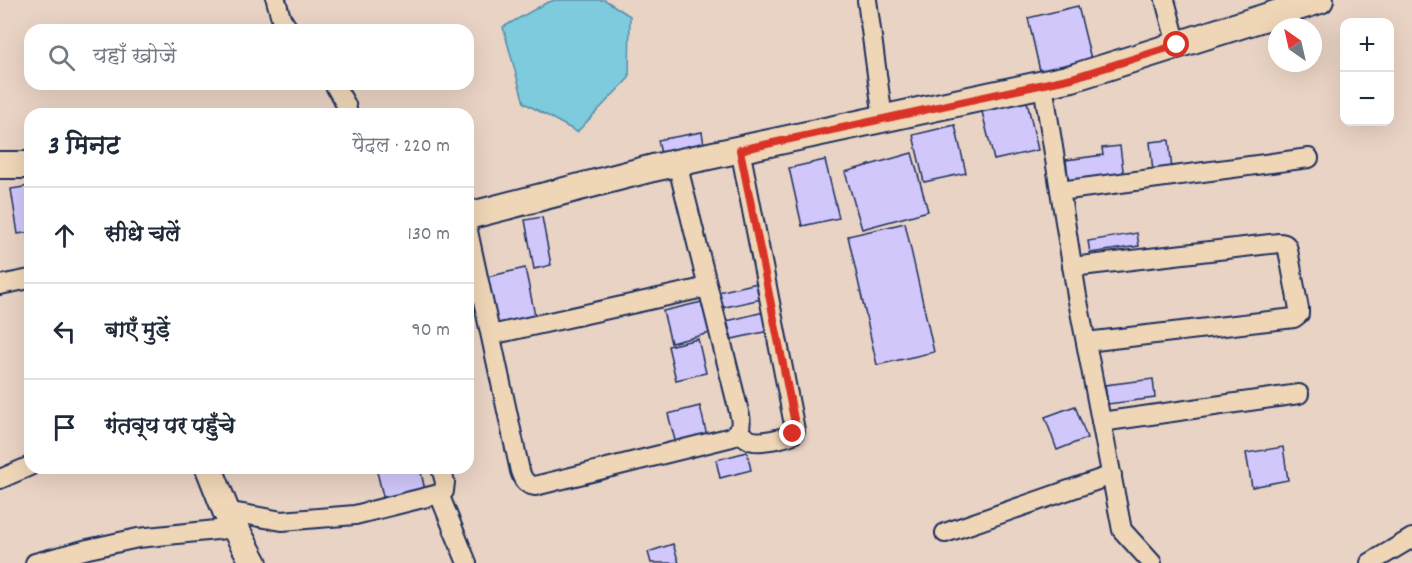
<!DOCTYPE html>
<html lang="hi">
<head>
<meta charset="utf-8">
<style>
	:root { --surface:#fff; --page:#f6f6f7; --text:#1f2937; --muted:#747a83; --line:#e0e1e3 }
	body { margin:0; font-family:Dekko,"Playpen Sans Deva",sans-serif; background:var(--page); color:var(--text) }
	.controls { position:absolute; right:18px; top:18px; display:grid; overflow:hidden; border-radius:12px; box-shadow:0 6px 24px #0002 }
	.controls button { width:54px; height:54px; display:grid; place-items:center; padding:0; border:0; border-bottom:2px solid var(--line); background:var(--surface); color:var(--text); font:30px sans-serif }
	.compass { position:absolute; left:1268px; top:18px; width:54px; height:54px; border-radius:50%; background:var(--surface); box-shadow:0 6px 24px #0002; rotate:326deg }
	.stop { position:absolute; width:18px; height:18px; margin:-14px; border:4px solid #d93025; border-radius:50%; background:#fff }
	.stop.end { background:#d93025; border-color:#fff; box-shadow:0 2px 6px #0008 }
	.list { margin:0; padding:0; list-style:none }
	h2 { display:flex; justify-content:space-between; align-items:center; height:78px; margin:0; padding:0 24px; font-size:26px }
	h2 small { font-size:20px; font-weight:400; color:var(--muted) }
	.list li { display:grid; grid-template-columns:39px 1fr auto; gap:18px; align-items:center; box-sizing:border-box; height:96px; padding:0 24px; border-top:2px solid var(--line) }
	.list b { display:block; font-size:22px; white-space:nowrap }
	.list em { font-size:20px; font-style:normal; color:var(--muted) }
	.icon { flex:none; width:33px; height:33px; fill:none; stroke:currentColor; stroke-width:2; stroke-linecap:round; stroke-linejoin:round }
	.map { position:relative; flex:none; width:1412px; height:563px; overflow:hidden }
	.search { position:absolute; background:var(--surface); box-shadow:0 6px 24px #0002; left:24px; top:24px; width:450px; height:66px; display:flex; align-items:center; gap:15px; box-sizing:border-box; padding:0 21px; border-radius:18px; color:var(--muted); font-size:22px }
	.panel { position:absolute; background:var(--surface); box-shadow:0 6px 24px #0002; left:24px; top:108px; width:450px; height:366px; border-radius:18px }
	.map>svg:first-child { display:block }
	.water { fill:#7dcbdc; stroke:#568daa; stroke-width:1.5 }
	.building { fill:#d1c7fa; stroke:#1b2f5e; stroke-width:1.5 }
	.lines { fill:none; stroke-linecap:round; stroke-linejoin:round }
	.street-casing { stroke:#1b2f5e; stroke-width:22 }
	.secondary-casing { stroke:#1b2f5e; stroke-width:30 }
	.street { stroke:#efd6b7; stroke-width:18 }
	.secondary { stroke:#efd6b7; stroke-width:26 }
	.route { stroke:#d93025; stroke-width:8 }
</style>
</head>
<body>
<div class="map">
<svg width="1412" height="563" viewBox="0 0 1412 563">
	<rect width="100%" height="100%" fill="#e9d3c4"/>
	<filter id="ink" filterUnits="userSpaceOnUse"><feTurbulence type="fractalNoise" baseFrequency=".0167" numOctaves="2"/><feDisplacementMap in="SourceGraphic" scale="12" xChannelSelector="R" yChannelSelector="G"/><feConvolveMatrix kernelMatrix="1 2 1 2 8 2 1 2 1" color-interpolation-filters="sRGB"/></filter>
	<g filter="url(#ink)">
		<!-- water -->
		<path class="water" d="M555,0H605L630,16L629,78L577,132L524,103L503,27L546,3Z"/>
		<!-- building -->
		<path class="building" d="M1078,6L1091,59L1040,71L1028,18Z
			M1026,97L1038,150L994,160L981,108Z
			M955,125L966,173L924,182L913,135Z
			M702,132L705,152L662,159L658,140Z
			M1169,140L1172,170L1153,172L1150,142Z
			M1120,146L1124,178L1069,185L1066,160L1103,155L1102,148Z
			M912,153L928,211L862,229L845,172Z
			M825,160L839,218L802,226L789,168Z
			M30,186V232L18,234L11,189Z
			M542,217L551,265L534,269L525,220Z
			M905,223L934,352L877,365L848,236Z
			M1137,233L1139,246L1090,253L1088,241Z
			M525,268L536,320L498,328L487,277Z
			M762,282L766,298L721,308L718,292Z
			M702,302L710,333L671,343L663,311Z
			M768,311L773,330L732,339L727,321Z
			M698,339L706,373L676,380L668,346Z
			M1153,379L1155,398L1108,404L1105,385Z
			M700,406L707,436L676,444L668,414Z
			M1075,406L1087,438L1057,450L1045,417Z
			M1283,447L1288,480L1252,487L1246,453Z
			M747,452L751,470L720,478L716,460Z
			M376,468H420L425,490L384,500Z
			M673,544L679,563H651L648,552Z"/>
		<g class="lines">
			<defs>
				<path id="street" d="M276,0L281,18L289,30
					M867,0L883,119
					M1165,0L1177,45
					M334,84L346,105L348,114
					M1043,85L1077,296L1122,530L1152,563
					M1060,191L1309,158
					M468,231L520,471C523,480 525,484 535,486L732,437C740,430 742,426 740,416L677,163
					M1072,267L1279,243C1285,243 1287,244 1288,250L1299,309V314L1294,318L1086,342
					M0,285L30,279
					M491,335L708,287
					M1101,422L1299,394
					M738,432C742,435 746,438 750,440C759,444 784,438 793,434L795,430L740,149
					M0,479L30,466
					M439,494L467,563
					M226,511L282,521L355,515L439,494L444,491L445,482L441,468
					M945,533L1112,475
					M35,563L88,549L138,538L236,528
					M1370,563L1412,538"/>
				<path id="secondary" d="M0,165H30
					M468,216L653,168L1072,78L1320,0
					M209,468L226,511L254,563"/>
			</defs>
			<!-- street casing -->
			<use href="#street" class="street-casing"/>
			<!-- secondary casing -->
			<use href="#secondary" class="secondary-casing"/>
			<!-- street -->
			<use href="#street" class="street"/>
			<!-- secondary -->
			<use href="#secondary" class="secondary"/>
		</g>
	</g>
	<g class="lines" filter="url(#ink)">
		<!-- route -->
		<path class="route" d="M793,434L795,430V424L740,150L1072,78L1177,45"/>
	</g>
</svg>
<div class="controls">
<button>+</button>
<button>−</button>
</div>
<svg class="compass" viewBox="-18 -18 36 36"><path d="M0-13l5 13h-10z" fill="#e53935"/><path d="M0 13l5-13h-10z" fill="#747a83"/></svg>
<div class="stop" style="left:1177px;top:45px"></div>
<div class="stop end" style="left:793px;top:434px"></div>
<div class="search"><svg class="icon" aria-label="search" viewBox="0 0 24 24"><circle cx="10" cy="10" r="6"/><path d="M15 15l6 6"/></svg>यहाँ खोजें</div>
<section class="panel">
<h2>3 मिनट<small>पैदल · 220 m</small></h2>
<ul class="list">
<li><svg class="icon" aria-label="ahead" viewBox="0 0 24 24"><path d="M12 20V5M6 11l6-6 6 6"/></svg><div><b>सीधे चलें</b></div><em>130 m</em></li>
<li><svg class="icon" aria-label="left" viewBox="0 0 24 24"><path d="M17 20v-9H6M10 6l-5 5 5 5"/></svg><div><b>बाएँ मुड़ें</b></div><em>90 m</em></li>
<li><svg class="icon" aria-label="arrive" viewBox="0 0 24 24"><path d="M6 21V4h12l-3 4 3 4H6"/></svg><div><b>गंतव्य पर पहुँचे</b></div></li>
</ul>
</section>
</div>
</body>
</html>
